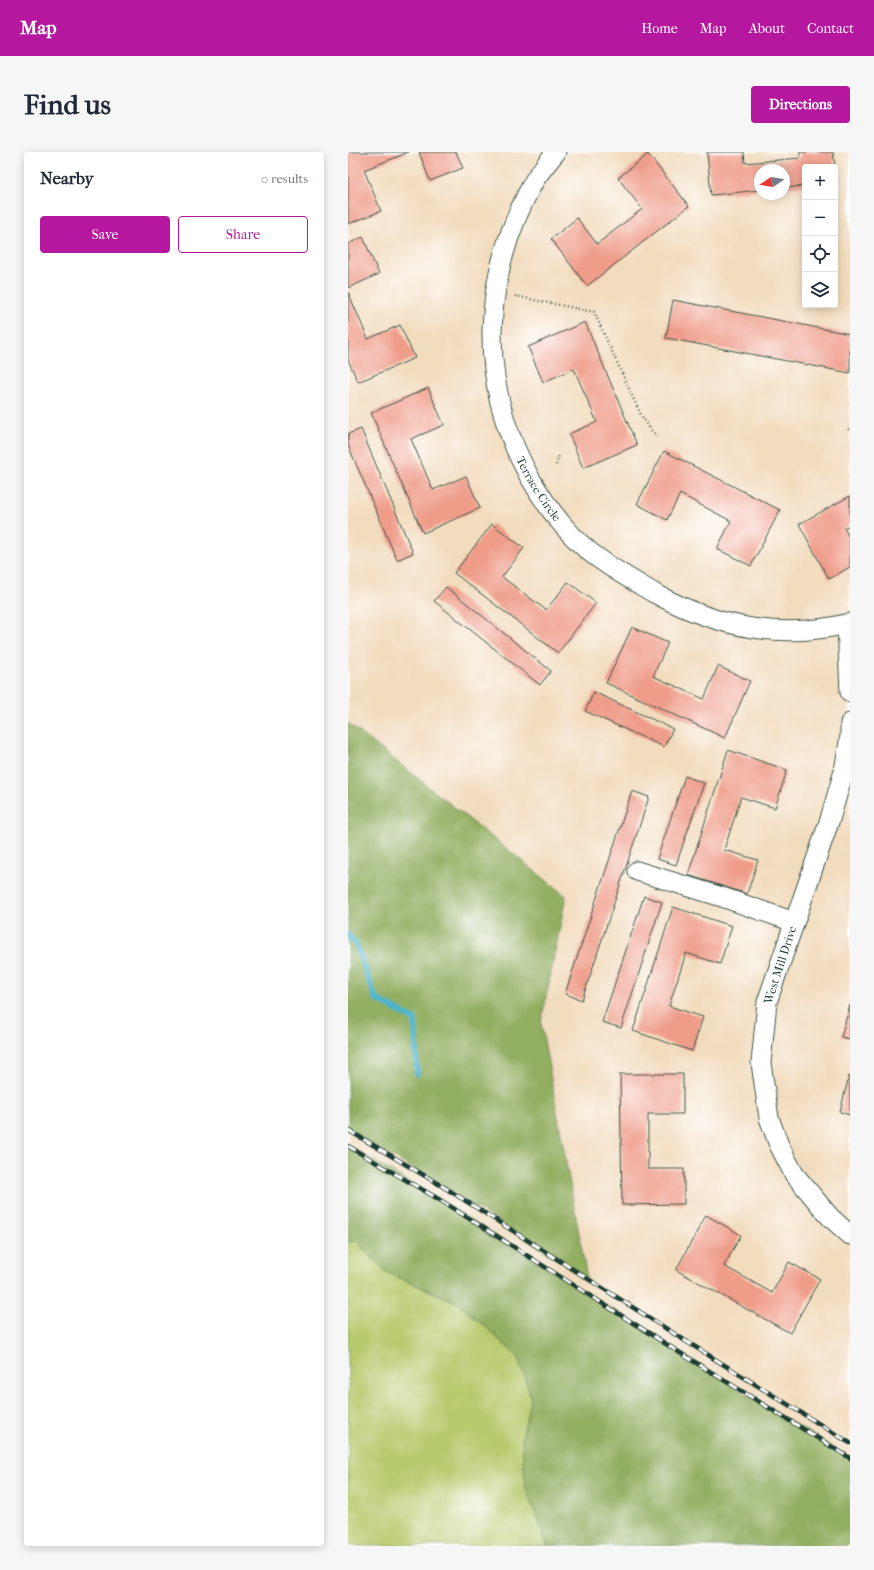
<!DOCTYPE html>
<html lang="en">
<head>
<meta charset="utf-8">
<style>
	:root { --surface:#fff; --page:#f6f6f7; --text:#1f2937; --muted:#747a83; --line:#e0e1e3; --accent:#b5179e }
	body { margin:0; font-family:"IM FELL French Canon",serif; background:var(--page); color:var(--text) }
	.controls { position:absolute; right:12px; top:12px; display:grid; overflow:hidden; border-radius:4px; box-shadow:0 2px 10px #0003 }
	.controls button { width:36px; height:36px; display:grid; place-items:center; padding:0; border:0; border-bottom:1px solid var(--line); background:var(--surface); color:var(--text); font:20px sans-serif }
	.compass { position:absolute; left:406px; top:12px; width:36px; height:36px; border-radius:50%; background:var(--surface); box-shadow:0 2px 10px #0003; rotate:258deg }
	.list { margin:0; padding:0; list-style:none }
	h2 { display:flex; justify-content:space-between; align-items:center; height:52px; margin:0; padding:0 16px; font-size:17px }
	h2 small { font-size:13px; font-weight:400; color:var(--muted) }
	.actions { display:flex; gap:8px; padding:12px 16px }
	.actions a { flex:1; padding:9px 0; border:1px solid var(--accent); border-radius:4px; text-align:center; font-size:14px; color:var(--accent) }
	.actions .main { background:var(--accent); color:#fff }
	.icon { flex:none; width:22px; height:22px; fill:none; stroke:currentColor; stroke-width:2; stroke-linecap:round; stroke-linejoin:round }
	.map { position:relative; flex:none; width:502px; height:1394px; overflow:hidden; border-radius:4px }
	header { display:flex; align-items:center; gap:24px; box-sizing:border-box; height:56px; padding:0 20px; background:var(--accent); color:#fff }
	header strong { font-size:19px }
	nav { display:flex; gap:22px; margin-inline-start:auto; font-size:14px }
	.intro { display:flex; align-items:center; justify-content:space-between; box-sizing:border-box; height:96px; padding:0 24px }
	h1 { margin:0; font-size:28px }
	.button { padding:10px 18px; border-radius:4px; background:var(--accent); color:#fff; font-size:14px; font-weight:700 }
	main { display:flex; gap:24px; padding:0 24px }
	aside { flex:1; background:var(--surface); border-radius:4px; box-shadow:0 2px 10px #0003 }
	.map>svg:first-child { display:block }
	.green { fill:#b8ca6e; stroke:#6c8451 }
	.forest { fill:#92ae61; stroke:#58764a }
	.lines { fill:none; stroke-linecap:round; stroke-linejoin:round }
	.stream { stroke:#4cb4ca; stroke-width:6 }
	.building { fill:#ef9c89 }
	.minor-casing { stroke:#3f5549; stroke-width:21 }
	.path { stroke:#3f5549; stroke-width:2.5; stroke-dasharray:1 3; stroke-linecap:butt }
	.minor { stroke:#fff; stroke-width:19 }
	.rail-casing { stroke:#1f3d34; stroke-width:4.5 }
	.rail { stroke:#fff; stroke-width:3; stroke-dasharray:9; stroke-linecap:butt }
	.labels { text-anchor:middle; stroke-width:3.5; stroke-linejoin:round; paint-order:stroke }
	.street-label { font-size:12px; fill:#1f3d34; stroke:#fff }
</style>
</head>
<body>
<header>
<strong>Map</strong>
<nav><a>Home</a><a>Map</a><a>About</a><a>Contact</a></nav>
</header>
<div class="intro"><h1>Find us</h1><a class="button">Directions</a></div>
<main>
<aside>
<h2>Nearby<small>0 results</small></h2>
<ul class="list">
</ul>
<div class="actions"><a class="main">Save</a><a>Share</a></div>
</aside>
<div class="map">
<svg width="502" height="1394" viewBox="0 0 502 1394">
	<rect width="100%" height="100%" fill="#fff"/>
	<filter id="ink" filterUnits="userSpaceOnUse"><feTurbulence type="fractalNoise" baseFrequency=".025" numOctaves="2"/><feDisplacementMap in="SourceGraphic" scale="8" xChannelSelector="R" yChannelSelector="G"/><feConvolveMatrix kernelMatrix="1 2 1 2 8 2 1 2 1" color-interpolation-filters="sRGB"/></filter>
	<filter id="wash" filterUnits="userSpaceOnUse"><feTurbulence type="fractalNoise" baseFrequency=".012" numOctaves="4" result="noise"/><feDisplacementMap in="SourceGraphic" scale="16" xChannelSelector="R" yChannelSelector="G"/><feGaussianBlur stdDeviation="0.9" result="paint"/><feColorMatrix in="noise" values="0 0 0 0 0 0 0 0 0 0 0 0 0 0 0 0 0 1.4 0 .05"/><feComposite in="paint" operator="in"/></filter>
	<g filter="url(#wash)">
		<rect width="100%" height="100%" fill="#f2dcbe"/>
		<!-- green -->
		<path class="green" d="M8,1089L38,1120L110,1151L138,1175L170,1205L183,1245L174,1287L196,1383L200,1394H0V1090Z"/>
		<!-- forest -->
		<path class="forest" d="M0,571L218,744L193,871L239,1126L99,1037L0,978Z
			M0,994L92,1048L329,1199L502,1306V1394H200L177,1334L174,1287L183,1245L170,1205L138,1175L110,1151L38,1120L8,1089L0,1090Z"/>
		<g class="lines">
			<!-- stream -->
			<path class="stream" d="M0,783L8,793L28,847L67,868L69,922"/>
		</g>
		<g id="blocks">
			<!-- building -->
			<path class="building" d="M0,0H61L16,18L33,59L0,72Z
				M71,0H108L115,16L82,29Z
				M359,0H396L397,11L452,6V0H485L487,15H457V34L436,36V18H412V38L363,43Z
				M300,2L341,54L239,134L203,87L229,66L249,92L294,57L270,26Z
				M15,85L31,122L0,136V92Z
				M0,140L20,187L52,173L67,206L10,230L0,208Z
				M325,148L502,182V221L318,186Z
				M237,170L289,293L235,316L221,282L249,270L226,217L195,230L180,195Z
				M80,236L96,273L63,287L85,338L118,324L132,356L75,381L23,261Z
				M13,277L65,401L49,408L0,293V282Z
				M316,299L432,358L403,414L369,397L383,369L332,342L319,368L289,352Z
				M502,344V373L496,376L502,387V415L481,427L451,372Z
				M144,372L176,396L154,425L198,458L220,430L248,451L210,501L106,421Z
				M98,435L203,519L192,533L86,449Z
				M284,475L320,491L305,524L356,547L370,514L402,529L377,586L258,531Z
				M246,540L325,577L316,595L237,559Z
				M380,598L439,618L427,656L393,645L376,698L410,708L399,742L340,723Z
				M337,624L356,631L328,713L309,707Z
				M284,639L301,645L234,848L217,842Z
				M296,744L314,750L273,876L254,870Z
				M325,755L384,774L372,812L338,801L321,854L355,865L344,899L285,879Z
				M502,853V887L493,885Z
				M272,922H335V962H300V1017H336V1052L274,1053Z
				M501,924H502V963L492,960Z
				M358,1063L393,1083L376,1114L424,1141L441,1110L472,1127L442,1181L328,1118Z"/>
		</g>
	</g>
	<g filter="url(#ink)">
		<use href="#blocks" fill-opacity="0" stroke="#3f5549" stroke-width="1"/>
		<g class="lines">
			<defs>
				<g id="minor">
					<path id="s1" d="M208,0C201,9 192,19 186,29C134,124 128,228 181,324C197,352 217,380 242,400C262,416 284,428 306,441C369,475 432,489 502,471"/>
					<path d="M499,472L502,540"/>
					<path d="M502,571V584L496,619L482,667L419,850L413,911L421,966L431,993L446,1022L482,1065L502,1083"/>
					<path d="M289,719L374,745L446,770"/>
				</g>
			</defs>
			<!-- minor casing -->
			<use href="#minor" class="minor-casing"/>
			<!-- path -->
			<path class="path" d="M167,144L246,160L293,263L303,278L310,285
				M500,277L502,278
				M208,313L211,304"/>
			<!-- minor -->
			<use href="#minor" class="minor"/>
			<defs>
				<path id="rail" d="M0,978L99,1037L336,1188L502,1291
					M0,994L92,1048L329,1199L502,1306"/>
			</defs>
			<!-- rail casing -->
			<use href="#rail" class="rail-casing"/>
			<!-- rail -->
			<use href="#rail" class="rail"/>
		</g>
	</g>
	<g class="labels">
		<!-- street labels -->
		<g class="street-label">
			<text dy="4" stroke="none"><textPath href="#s1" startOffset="361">Terrace Circle</textPath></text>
			<text transform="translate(432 813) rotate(-72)" y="4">West Mill Drive</text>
		</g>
	</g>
</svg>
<div class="controls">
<button>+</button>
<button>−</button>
<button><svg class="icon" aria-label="locate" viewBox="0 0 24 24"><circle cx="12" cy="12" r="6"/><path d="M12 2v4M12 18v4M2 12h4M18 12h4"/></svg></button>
<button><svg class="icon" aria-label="layers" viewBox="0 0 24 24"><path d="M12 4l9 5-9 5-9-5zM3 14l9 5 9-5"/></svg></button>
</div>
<svg class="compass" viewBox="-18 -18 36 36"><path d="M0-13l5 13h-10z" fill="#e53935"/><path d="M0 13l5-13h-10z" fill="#747a83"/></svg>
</div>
</main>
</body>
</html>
